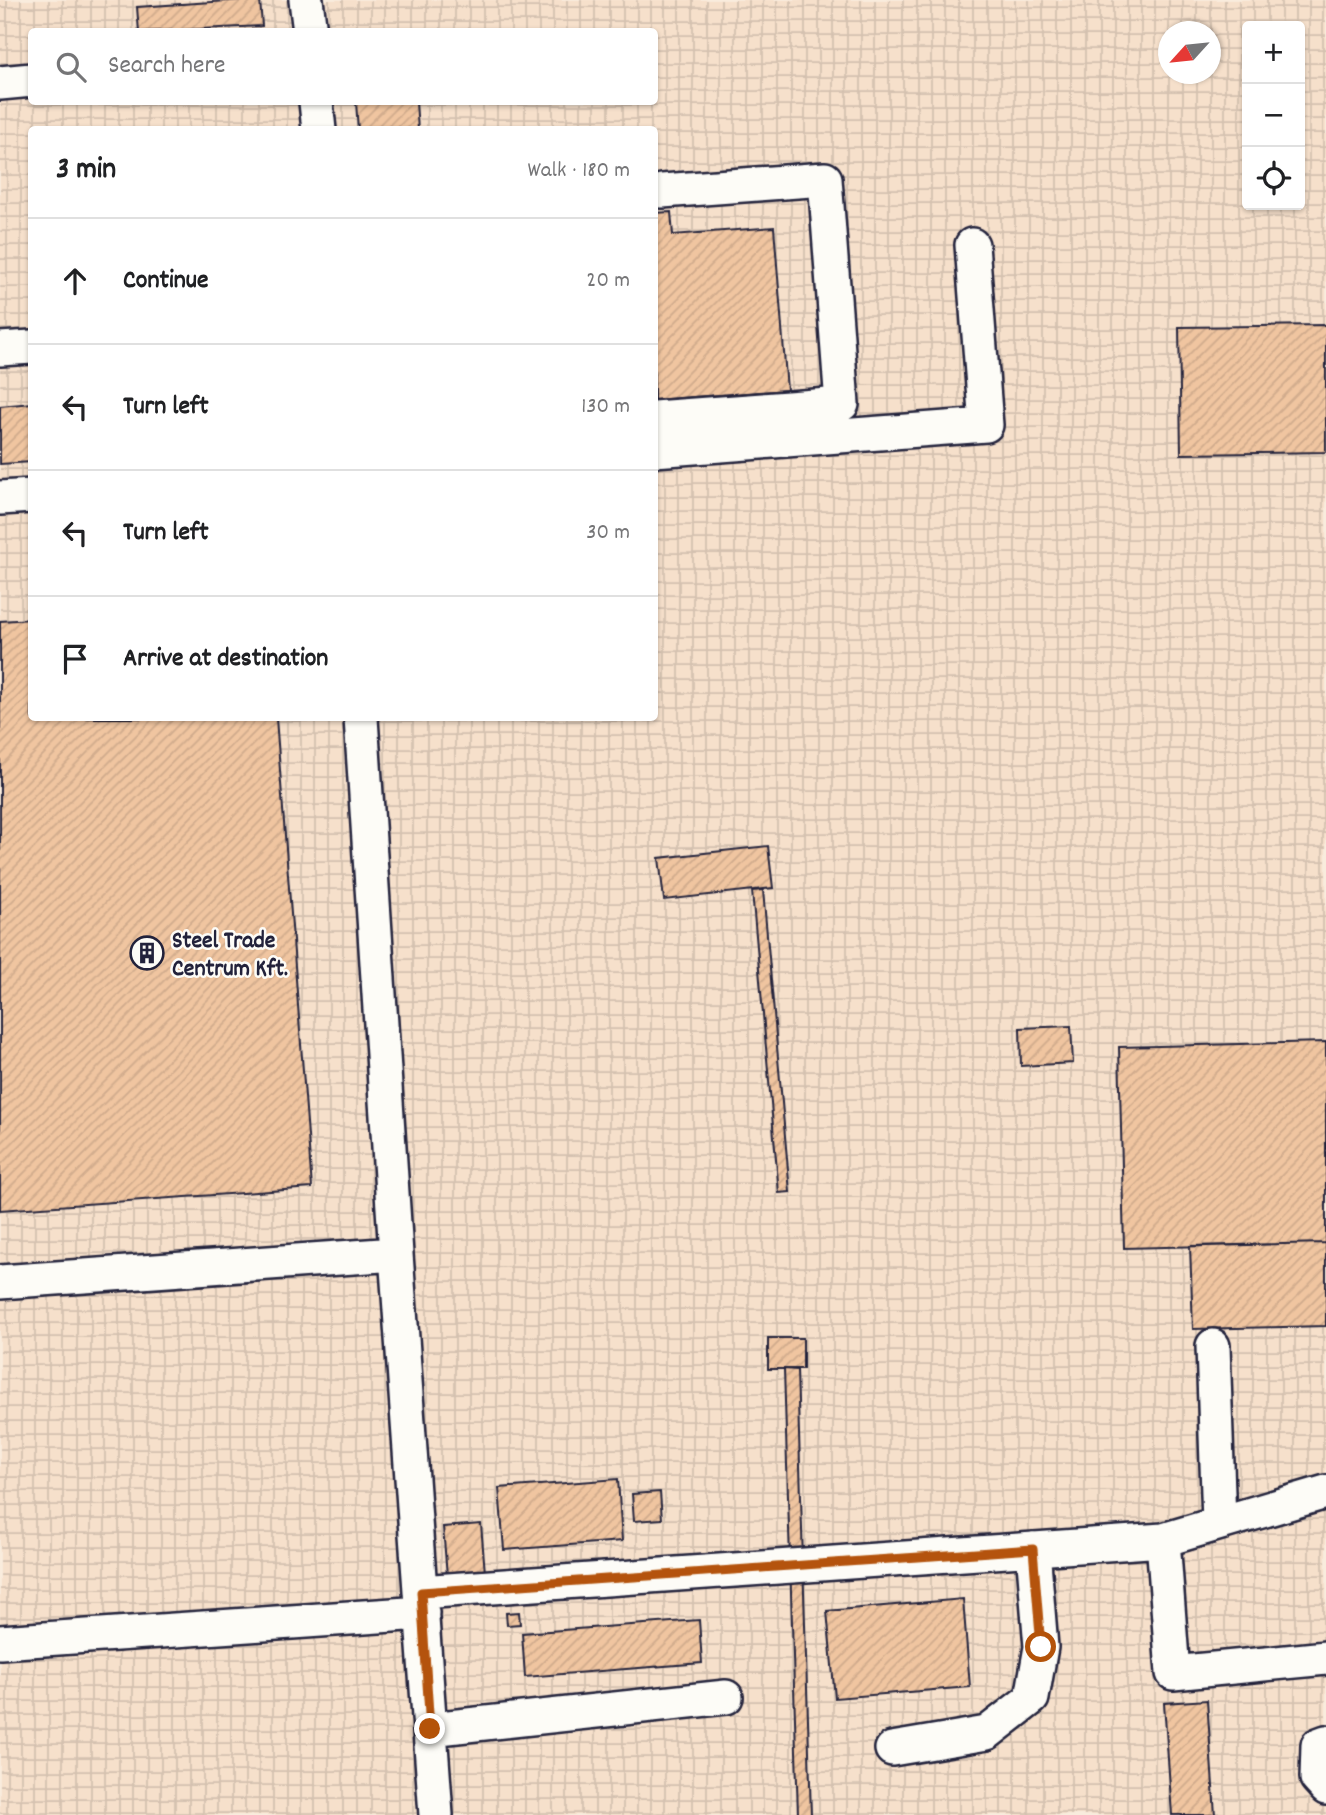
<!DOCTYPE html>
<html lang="en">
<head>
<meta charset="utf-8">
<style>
	:root { --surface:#fff; --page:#f6f6f6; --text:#202124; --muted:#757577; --line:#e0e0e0 }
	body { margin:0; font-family:Dekko,sans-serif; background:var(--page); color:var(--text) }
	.controls { position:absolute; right:21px; top:21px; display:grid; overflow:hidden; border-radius:7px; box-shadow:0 2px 5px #0004 }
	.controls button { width:63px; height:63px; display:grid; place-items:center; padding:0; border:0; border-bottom:2px solid var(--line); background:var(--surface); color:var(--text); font:35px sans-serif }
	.compass { position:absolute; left:1158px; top:21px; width:63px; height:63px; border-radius:50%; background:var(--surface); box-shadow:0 2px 5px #0004; rotate:243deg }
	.stop { position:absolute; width:21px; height:21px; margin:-16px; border:5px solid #b45309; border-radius:50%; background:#fff }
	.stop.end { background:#b45309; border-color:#fff; box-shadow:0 2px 7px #0008 }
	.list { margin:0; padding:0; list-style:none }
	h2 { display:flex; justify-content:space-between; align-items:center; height:91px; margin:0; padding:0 28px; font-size:30px }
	h2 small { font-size:23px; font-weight:400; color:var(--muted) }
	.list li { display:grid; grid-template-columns:46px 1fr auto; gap:21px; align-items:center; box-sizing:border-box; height:126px; padding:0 28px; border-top:2px solid var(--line) }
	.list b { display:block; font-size:26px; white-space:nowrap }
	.list em { font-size:23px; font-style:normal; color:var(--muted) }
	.icon { flex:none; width:38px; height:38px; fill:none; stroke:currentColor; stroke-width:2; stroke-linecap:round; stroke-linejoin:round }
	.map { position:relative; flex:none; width:1326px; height:1815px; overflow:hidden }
	.search { position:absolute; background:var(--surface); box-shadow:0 2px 5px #0004; left:28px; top:28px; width:630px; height:77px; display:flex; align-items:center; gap:18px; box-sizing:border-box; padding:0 24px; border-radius:7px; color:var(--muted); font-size:26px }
	.panel { position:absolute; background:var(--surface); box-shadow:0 2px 5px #0004; left:28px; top:126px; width:630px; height:595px; border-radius:7px }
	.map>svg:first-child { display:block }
	.industrial { fill:url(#industrial-grid); fill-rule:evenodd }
	.building { fill:url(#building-hatch); stroke:#22223b; stroke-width:2 }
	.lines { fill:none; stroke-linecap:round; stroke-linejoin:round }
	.minor-casing { stroke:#22223b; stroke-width:38 }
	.minor { stroke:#fdfcf7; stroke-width:33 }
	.route { stroke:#b45309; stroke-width:9 }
	.labels { text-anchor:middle; stroke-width:5; stroke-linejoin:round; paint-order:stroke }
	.poi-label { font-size:24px; font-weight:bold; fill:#22223b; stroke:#fdfcf7; text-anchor:start }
</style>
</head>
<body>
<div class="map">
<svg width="1326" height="1815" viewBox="0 0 1326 1815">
	<defs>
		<pattern id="industrial-grid" width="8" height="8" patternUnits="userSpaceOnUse" patternTransform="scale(1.75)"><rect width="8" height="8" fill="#f6e0cb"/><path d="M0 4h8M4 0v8" fill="none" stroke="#d3c0af"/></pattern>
		<pattern id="building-hatch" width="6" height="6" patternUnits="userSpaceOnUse" patternTransform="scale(1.75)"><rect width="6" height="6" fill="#f0c5a0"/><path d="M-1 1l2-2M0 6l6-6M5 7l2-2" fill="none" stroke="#cea98b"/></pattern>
	</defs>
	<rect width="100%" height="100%" fill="#f9ecdd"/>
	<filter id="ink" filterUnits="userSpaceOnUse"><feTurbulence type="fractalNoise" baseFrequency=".0143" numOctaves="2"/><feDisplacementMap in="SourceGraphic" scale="14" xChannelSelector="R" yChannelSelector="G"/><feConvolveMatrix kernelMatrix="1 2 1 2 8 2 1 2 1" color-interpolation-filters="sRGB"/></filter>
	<g filter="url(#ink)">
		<!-- industrial -->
		<path class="industrial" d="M0,0H1326V1815H0ZM1247,26H1300V205H1247ZM32,32H654V102H32ZM1168,32H1210V74H1168ZM32,130H654V718H32Z"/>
		<!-- building -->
		<path class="building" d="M242,0H260L262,26L139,32L137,7Z
			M356,102H416L418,130H358Z
			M671,212L673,235L774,227L787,390L654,400V213Z
			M1326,325V452L1181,454L1179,327Z
			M32,403V462L0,464V406Z
			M32,619V718H276L312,1188L0,1210V621Z
			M768,846L773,888L664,900L659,858Z
			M763,890L790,1192L779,1193L752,891Z
			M1071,1026L1073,1063L1021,1066L1020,1028Z
			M1326,1042V1243L1124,1248L1119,1047Z
			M1326,1243V1326L1193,1329L1190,1246Z
			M768,1338H803V1369H768Z
			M784,1369L797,1370L811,1815H798Z
			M618,1479L622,1541L504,1550L499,1488Z
			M660,1492L662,1519L634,1521L632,1494Z
			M481,1524L485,1573L447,1576L443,1527Z
			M963,1599L970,1687L835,1698L827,1611Z
			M519,1612L520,1624L507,1625L506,1613Z
			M699,1620L702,1663L525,1677L522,1633Z
			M1207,1700L1215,1815H1172L1164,1703Z"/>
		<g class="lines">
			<defs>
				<path id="minor" d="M306,0L310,32
					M0,83L32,80
					M316,102L319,130
					M0,349L32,347
					M654,418L842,404L825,179L662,191
					M654,450L986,425L972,245
					M0,498L32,496
					M361,718L396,1254L436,1815
					M0,1282L396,1254
					M1213,1346L1219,1523
					M1163,1540L1173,1673L1326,1658
					M420,1592L1163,1540L1326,1492
					M0,1642L422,1613
					M430,1729L726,1697
					M1326,1742L1318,1745L1317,1778L1326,1788
					M892,1749L987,1733L1032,1698L1041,1647L1033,1549"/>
			</defs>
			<!-- minor casing -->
			<use href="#minor" class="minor-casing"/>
			<!-- minor -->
			<use href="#minor" class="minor"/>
		</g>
	</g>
	<g class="lines" filter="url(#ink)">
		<!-- route -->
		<path class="route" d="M430,1729L421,1592L1033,1549L1041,1647"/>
	</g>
	<!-- icons -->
	<defs>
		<symbol id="building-ring" viewBox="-11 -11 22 22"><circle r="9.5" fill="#fdfcf7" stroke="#22223b" stroke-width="1.5"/><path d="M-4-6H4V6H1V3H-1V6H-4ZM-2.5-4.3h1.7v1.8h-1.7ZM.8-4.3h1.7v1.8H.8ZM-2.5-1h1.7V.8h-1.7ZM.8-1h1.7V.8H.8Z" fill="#22223b"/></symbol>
	</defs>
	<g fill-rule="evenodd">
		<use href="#building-ring" x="128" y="934" width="38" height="38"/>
	</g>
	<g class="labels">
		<!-- poi labels -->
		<g class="poi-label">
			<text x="172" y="947">Steel Trade<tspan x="172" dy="28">Centrum Kft.</tspan></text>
		</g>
	</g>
</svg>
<div class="controls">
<button>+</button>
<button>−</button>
<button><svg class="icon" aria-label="locate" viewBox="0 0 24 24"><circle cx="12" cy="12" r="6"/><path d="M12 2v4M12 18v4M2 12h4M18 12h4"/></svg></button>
</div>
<svg class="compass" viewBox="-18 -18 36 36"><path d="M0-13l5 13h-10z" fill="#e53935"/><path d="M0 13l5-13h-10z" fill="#757577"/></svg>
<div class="stop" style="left:1041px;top:1647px"></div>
<div class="stop end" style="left:430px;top:1729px"></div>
<div class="search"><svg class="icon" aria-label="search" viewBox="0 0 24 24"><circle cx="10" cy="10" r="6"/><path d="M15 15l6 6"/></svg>Search here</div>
<section class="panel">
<h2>3 min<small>Walk · 180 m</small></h2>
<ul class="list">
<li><svg class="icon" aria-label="ahead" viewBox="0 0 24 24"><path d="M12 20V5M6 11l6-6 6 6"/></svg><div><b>Continue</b></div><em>20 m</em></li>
<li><svg class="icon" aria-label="left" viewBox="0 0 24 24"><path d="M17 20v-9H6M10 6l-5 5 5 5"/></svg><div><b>Turn left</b></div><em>130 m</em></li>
<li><svg class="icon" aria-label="left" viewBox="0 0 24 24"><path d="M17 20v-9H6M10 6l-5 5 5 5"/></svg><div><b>Turn left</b></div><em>30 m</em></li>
<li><svg class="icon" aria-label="arrive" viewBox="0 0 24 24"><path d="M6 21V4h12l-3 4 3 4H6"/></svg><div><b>Arrive at destination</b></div></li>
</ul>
</section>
</div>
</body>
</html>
